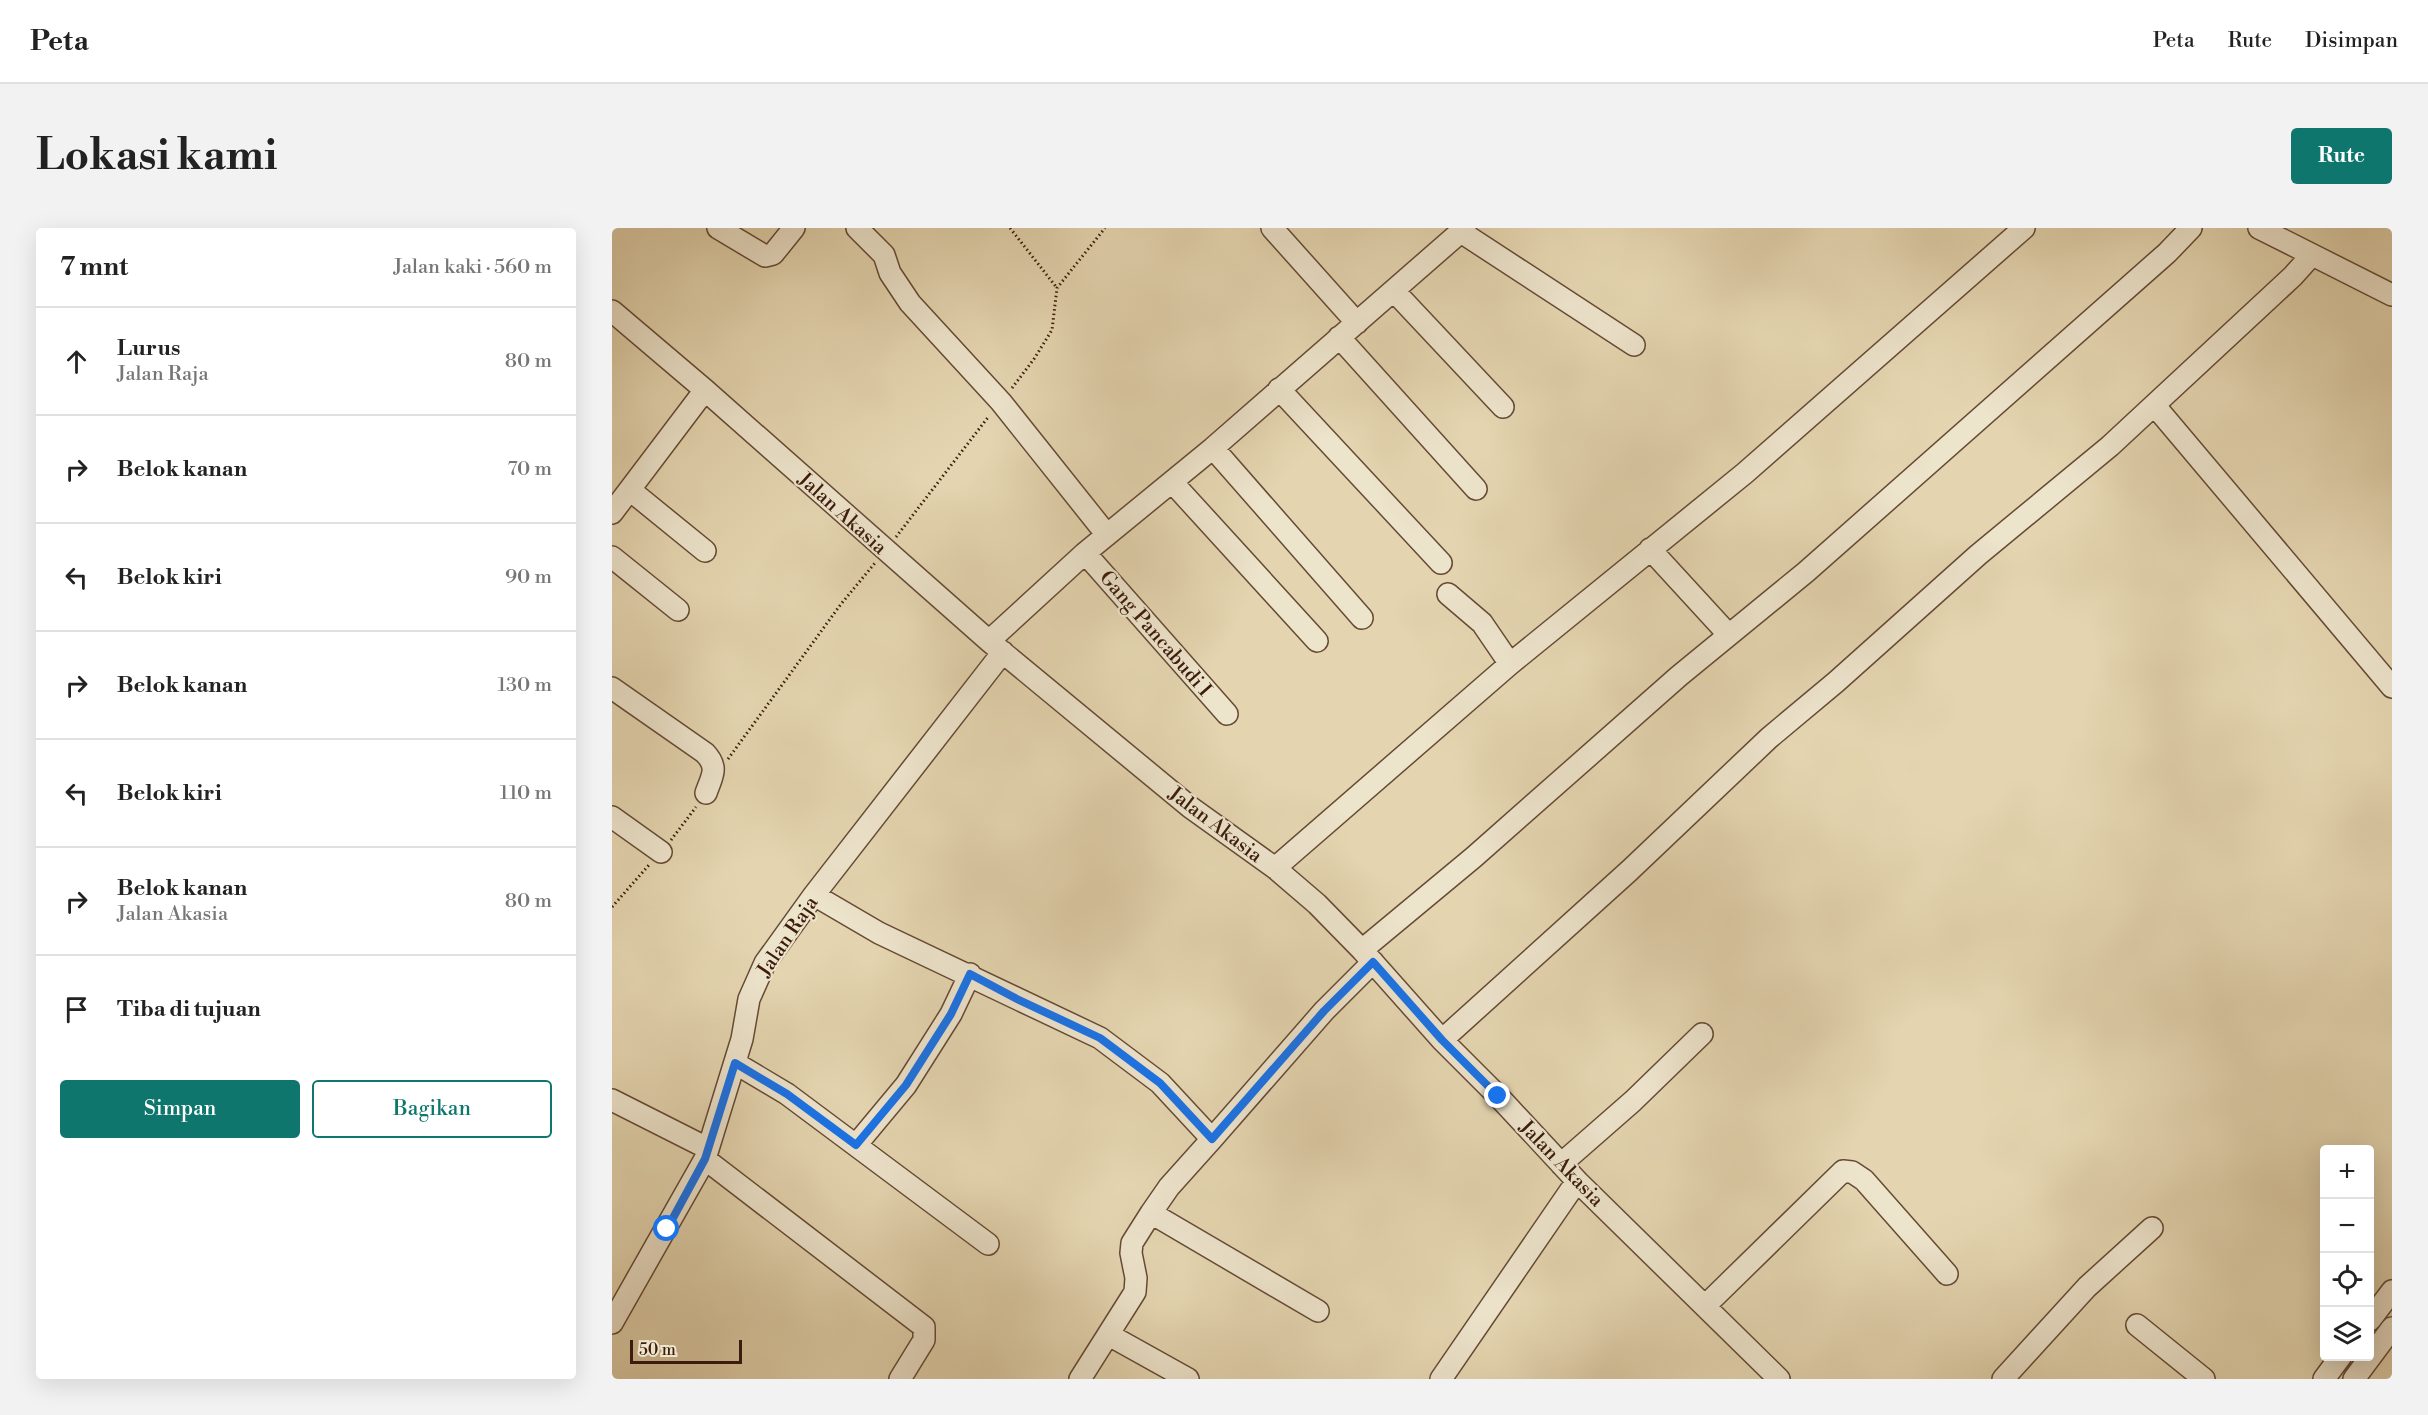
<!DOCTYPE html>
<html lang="id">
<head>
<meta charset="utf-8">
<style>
	:root { --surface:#fff; --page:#f2f2f2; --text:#222; --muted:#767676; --line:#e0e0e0; --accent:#0f766e }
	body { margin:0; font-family:"Libre Bodoni",serif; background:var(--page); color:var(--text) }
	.controls { position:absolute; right:18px; bottom:18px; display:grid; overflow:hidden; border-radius:6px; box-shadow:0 6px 24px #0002 }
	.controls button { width:54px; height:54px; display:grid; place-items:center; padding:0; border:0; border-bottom:2px solid var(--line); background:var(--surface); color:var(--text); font:30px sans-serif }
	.scale { position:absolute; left:18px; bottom:15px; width:112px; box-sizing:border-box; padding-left:6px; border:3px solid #3c1c0c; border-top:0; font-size:16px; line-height:21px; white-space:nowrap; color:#3c1c0c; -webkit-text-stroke:4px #ede4cc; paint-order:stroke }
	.stop { position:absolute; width:18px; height:18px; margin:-14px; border:4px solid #1a73e8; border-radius:50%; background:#fff }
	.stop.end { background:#1a73e8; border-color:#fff; box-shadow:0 2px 6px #0008 }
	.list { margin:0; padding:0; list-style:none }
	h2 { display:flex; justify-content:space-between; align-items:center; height:78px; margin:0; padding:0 24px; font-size:26px }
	h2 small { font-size:20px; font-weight:400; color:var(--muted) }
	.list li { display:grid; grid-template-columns:39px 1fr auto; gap:18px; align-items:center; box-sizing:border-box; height:108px; padding:0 24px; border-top:2px solid var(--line) }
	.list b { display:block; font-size:22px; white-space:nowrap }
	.list p { margin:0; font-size:20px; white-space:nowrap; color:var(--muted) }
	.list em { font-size:20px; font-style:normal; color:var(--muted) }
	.actions { display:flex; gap:12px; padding:18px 24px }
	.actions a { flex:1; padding:14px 0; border:2px solid var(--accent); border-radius:6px; text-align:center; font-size:21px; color:var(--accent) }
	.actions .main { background:var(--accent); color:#fff }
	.icon { flex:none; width:33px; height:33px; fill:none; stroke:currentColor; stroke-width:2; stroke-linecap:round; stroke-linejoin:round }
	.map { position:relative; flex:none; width:1780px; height:1151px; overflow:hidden; border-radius:6px }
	header { display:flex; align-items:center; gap:36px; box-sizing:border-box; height:84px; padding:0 30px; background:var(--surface); border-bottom:2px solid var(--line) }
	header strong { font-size:28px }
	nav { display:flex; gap:33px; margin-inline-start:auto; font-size:21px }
	.intro { display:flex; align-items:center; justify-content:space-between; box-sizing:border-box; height:144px; padding:0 36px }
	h1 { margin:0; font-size:42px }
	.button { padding:15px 27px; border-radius:6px; background:var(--accent); color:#fff; font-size:21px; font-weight:700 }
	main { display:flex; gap:36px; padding:0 36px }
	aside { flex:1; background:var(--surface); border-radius:6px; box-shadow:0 6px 24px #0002 }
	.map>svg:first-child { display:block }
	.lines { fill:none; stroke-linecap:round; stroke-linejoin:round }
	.minor-casing { stroke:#664a35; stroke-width:24 }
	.path { stroke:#3c1c0c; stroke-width:3; stroke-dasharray:1.5 3; stroke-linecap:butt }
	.minor { stroke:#ede4cc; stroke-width:21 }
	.route { stroke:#1a73e8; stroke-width:8 }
	.labels { text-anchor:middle; stroke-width:4.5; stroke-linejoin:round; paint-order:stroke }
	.street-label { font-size:20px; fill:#3c1c0c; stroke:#ede4cc }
</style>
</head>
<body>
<header>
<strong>Peta</strong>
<nav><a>Peta</a><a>Rute</a><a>Disimpan</a></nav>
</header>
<div class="intro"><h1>Lokasi kami</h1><a class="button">Rute</a></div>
<main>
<aside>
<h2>7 mnt<small>Jalan kaki · 560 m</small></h2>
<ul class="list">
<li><svg class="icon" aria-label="ahead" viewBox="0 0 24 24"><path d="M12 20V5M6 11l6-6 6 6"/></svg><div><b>Lurus</b><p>Jalan Raja</p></div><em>80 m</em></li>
<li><svg class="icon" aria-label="right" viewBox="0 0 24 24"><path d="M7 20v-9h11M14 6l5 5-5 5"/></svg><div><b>Belok kanan</b></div><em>70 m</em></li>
<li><svg class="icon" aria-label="left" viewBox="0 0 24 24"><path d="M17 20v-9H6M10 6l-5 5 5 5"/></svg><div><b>Belok kiri</b></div><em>90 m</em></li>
<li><svg class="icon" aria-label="right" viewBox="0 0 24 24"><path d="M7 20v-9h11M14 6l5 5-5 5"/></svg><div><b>Belok kanan</b></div><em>130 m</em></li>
<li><svg class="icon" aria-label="left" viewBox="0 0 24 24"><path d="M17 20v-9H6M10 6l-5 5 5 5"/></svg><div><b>Belok kiri</b></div><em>110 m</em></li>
<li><svg class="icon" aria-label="right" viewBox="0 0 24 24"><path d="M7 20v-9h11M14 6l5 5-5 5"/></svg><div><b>Belok kanan</b><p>Jalan Akasia</p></div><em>80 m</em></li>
<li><svg class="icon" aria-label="arrive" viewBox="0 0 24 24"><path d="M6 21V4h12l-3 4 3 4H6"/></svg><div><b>Tiba di tujuan</b></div></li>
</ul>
<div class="actions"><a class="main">Simpan</a><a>Bagikan</a></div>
</aside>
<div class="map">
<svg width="1780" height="1151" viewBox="0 0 1780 1151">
	<rect width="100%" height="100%" fill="#e4d5b0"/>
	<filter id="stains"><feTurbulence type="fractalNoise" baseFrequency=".00333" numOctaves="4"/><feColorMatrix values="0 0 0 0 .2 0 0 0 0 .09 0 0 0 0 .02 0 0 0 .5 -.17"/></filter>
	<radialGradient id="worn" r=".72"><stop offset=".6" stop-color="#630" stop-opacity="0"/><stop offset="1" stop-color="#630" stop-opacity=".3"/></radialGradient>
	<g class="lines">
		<defs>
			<path id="minor" d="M106,0L153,28L161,26L182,0
				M245,0L272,27L278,45L298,75L389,174L495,307
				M660,0L745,95
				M1647,0L1780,67
				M849,4L1022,117
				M782,63L891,179
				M0,83L93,162L377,413L578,579L663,640L705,676L750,722L830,812L886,868L965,953L1167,1151
				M727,109L864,261
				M667,161L829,335
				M1543,178L1780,459
				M601,220L750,390
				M560,254L705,413
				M18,262L93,323
				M0,285L93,162
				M1038,321L1116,406
				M473,325L615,486
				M0,329L66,382
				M836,366L870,395L898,436
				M377,413L473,325L601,220L853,0
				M0,460L93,525C107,540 100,548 94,565
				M0,589L49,624
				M663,640L898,436L1133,245L1412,0
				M202,667L267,705L488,810L548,855L600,911
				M750,722L862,629L1067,448L1194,344L1555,25L1579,0
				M830,812L1017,643L1157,510L1224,454L1366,327L1498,218L1681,48L1699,28
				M123,835L175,866L376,1016
				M0,872L95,920
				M244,917L294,857L339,786L358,746
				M93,931L312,1099V1112L288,1151
				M949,936L1021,873L1090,806
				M539,985L706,1083
				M1094,1077L1231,943L1240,944L1252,952L1335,1046
				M1758,1092L1780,1063
				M0,1095L93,931L130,811L137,771L153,735L202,667L391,424
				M1525,1097L1592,1151
				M497,1107L576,1151
				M468,1151L523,1064L524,1050L519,1025L520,1015L539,985L557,959L600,911L712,783L761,734
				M829,1151L965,953
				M1391,1151L1475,1059L1540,1000
				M1712,1151L1729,1128
				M1742,1151L1780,1100"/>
		</defs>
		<!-- minor casing -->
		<use href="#minor" class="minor-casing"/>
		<!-- path -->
		<path class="path" d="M398,0L445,60
			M400,160L422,131L440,102L445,60L493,0
			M284,309L377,188
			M116,531L229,376L263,335
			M59,612L84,579
			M0,679L37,637"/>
		<!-- minor -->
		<use href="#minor" class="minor"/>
	</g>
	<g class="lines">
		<!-- route -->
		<path class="route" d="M55,1001L93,931L123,835L175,866L244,917L294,857L339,786L358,746L405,771L488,810L548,855L600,911L712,783L761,734L830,812L886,868"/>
	</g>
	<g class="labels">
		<!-- street labels -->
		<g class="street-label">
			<text transform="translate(231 285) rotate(42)" y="7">Jalan Akasia</text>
			<text transform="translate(544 405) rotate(49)" y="7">Gang Pancabudi I</text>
			<text transform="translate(604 596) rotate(37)" y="7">Jalan Akasia</text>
			<text transform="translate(175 708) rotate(-56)" y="7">Jalan Raja</text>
			<text transform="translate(950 935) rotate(46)" y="7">Jalan Akasia</text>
		</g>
	</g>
	<rect width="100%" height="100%" filter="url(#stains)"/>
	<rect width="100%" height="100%" fill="url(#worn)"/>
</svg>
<div class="controls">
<button>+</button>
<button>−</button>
<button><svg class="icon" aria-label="locate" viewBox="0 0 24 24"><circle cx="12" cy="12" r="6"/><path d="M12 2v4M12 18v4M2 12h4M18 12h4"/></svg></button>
<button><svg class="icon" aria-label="layers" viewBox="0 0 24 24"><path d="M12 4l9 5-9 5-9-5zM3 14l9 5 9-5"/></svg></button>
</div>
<div class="scale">50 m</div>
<div class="stop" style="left:55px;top:1001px"></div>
<div class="stop end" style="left:886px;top:868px"></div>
</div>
</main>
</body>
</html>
